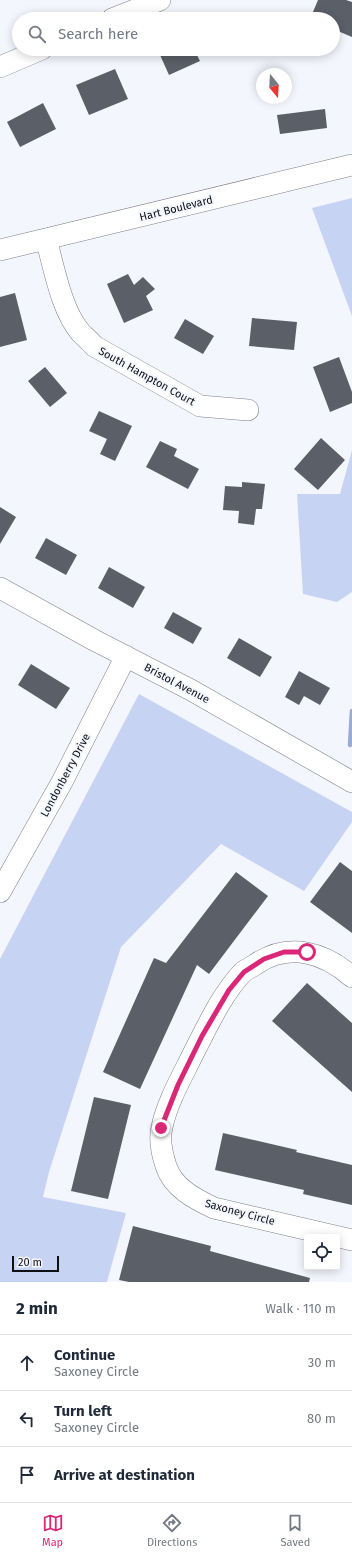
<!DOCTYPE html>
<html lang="en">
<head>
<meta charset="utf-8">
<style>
	:root { --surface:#fff; --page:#f2f2f3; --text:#1f2937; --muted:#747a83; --line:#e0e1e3; --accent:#db2777 }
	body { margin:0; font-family:"Fira Sans",sans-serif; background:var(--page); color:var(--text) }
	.controls { position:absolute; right:12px; bottom:12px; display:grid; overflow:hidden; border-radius:4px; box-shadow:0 2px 10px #0003 }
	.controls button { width:36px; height:36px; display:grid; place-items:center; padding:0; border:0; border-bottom:1px solid var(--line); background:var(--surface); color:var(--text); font:20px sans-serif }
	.compass { position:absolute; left:256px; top:68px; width:36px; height:36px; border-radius:50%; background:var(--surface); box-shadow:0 2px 10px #0003; rotate:162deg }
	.scale { position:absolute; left:12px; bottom:10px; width:47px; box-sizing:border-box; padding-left:4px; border:2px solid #0e0f13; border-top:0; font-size:11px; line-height:14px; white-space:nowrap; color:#0e0f13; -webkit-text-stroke:3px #f4f6fd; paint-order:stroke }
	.stop { position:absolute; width:12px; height:12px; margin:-9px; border:3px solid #db2777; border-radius:50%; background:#fff }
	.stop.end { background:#db2777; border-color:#fff; box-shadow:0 1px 4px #0008 }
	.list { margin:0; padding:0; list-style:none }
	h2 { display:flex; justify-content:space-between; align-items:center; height:52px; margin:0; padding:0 16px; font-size:17px }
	h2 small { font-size:13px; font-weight:400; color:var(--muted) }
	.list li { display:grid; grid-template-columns:26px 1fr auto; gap:12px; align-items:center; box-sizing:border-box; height:56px; padding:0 16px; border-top:1px solid var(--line) }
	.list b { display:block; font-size:15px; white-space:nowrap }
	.list p { margin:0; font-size:13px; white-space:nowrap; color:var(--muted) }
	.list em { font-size:13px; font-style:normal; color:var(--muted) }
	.icon { flex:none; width:22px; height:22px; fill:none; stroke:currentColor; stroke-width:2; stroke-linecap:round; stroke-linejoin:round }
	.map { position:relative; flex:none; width:352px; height:1282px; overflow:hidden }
	.search { position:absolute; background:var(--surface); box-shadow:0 2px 10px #0003; left:12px; right:12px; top:12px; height:44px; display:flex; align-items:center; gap:10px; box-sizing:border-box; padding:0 14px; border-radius:22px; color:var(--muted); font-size:15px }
	.sheet { height:220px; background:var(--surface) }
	nav { display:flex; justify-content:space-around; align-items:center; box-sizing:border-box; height:56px; border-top:1px solid var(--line); background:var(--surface); font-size:11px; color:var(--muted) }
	nav a { display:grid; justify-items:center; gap:2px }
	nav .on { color:var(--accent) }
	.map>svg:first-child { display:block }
	.green { fill:#c7d3f3 }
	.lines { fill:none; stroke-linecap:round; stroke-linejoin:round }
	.stream { stroke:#9baad4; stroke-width:4.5 }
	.building { fill:#5b5f68 }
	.minor-casing { stroke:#7b7f89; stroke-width:22 }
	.minor { stroke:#fff; stroke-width:21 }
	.route { stroke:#db2777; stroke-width:5 }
	.labels { text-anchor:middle; stroke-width:4; stroke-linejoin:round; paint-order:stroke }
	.street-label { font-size:11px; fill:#0e0f13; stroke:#f4f6fd }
</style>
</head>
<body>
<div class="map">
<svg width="352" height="1282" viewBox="0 0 352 1282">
	<rect width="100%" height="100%" fill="#f4f6fd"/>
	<!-- green -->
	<path class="green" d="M352,198V316L312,208Z
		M352,450V592L337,602L303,594L297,494H340Z
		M139,694L352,812V822L304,891L221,844L121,947L49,1172L43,1197L126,1213L107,1282H0V959Z"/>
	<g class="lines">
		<!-- stream -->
		<path class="stream" d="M350,745L352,711"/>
	</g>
	<!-- building -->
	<path class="building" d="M318,0H346L352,2V37L333,29V19H310Z
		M172,49H194L200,61L169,75L160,55Z
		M115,69L128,99L89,115L76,85Z
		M43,103L56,129L20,147L7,122Z
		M325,109L327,128L280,134L277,115Z
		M128,274L134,285L143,277L155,289L146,296L153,310L124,323L107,284Z
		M15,293L27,340L0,347V297Z
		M252,318L297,322L294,350L249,346Z
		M185,319L214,336L203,354L174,338Z
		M339,357L352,392V403L330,412L313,367Z
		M45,367L67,393L50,407L28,381Z
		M99,411L132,426L115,461L100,454L107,439L89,431Z
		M321,438L345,460L318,490L294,469Z
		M160,441L177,449L174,456L199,469L188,489L146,467Z
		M242,482L265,484L262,509H256L254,525L238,523L239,511L223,510L225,486L242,487Z
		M0,507L16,517L0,544Z
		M46,538L77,555L66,575L35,558Z
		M109,567L145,587L133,608L98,588Z
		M173,612L202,628L193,644L164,628Z
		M239,638L272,657L260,677L227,658Z
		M31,664L70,688L56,709L18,685Z
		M299,671L330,688L320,705L304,696L299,705L285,697Z
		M340,862L352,871V933L310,902Z
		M236,872L268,896L209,974L197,965L140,1089L103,1072L154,958L166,963Z
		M307,983L352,1023V1092L272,1021Z
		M94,1097L131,1105L108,1199L71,1191Z
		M223,1133L297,1150L296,1152L352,1165V1205L303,1194L304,1190L215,1170Z
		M133,1226L211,1246L210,1251L310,1278L309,1282H129L119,1280Z"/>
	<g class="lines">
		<defs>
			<path id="minor" d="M112,19L160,0
				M0,67L42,49
				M46,239C54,267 61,310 81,333C85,337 90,341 94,346L200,406L248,410
				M0,250L352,165
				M0,588L94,640L191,690L352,782
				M0,892L62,782L126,656
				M352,977C324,952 289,942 256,964C252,967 247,969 243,972C222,994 208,1025 194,1052C183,1075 167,1102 162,1127C159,1139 162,1154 166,1166C173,1188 195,1199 214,1208L352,1240"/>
		</defs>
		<!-- minor casing -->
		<use href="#minor" class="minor-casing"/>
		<!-- minor -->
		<use href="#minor" class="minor"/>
	</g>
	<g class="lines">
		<!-- route -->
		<path class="route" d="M161,1128L178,1085L202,1036L229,990L244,972L264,959L284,952H307"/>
	</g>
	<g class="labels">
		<!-- street labels -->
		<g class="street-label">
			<text transform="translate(176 208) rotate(-14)" y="4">Hart Boulevard</text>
			<text transform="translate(147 376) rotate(29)" y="4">South Hampton Court</text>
			<text transform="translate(177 683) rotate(28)" y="4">Bristol Avenue</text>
			<text transform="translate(65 775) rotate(-62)" y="4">Londonberry Drive</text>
			<text transform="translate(240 1212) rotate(15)" y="4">Saxoney Circle</text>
		</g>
	</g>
</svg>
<div class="controls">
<button><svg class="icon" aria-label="locate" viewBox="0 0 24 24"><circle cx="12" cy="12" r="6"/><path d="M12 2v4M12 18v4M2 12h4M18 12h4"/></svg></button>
</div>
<svg class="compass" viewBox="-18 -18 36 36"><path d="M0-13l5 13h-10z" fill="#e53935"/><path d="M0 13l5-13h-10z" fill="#747a83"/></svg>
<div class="scale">20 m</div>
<div class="stop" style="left:307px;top:952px"></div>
<div class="stop end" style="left:161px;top:1128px"></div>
<div class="search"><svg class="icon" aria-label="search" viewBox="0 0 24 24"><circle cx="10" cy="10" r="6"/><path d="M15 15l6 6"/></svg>Search here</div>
</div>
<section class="sheet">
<h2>2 min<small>Walk · 110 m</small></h2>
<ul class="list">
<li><svg class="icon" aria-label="ahead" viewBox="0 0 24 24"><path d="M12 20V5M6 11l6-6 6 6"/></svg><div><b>Continue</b><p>Saxoney Circle</p></div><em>30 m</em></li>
<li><svg class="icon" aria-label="left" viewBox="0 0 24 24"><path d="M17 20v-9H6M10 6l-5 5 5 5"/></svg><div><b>Turn left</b><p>Saxoney Circle</p></div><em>80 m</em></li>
<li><svg class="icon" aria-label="arrive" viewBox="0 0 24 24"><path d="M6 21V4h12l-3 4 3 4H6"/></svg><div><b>Arrive at destination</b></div></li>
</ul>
</section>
<nav>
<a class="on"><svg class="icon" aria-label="map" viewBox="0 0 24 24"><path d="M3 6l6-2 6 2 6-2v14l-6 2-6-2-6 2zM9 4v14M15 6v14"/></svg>Map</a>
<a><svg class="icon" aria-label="directions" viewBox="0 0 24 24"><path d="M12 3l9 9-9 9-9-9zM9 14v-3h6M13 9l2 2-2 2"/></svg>Directions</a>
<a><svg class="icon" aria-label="saved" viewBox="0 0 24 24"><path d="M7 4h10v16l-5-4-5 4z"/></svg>Saved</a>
</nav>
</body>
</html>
